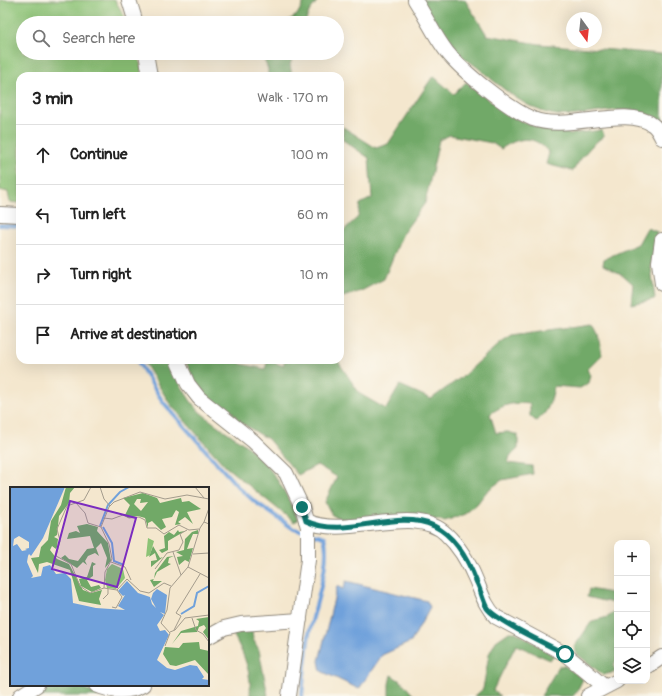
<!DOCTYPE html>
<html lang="en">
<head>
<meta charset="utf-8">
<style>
	:root { --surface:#fff; --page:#f6f6f6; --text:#222; --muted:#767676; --line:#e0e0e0 }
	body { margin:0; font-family:Pangolin,sans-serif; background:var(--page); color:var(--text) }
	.controls { position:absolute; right:12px; bottom:12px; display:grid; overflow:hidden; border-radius:8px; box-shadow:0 4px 16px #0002 }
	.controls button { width:36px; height:36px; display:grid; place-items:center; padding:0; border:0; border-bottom:1px solid var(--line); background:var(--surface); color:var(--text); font:20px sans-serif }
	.compass { position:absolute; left:566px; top:12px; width:36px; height:36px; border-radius:50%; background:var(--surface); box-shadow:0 4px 16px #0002; rotate:165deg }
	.stop { position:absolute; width:12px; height:12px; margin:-9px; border:3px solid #0f766e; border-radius:50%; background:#fff }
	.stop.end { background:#0f766e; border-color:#fff; box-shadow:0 1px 4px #0008 }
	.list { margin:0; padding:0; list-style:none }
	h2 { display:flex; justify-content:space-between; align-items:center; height:52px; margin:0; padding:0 16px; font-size:17px }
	h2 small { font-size:13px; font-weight:400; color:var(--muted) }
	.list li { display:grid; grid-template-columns:26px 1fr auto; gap:12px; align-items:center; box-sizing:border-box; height:60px; padding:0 16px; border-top:1px solid var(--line) }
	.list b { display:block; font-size:15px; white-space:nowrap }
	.list em { font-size:13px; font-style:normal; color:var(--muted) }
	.icon { flex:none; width:22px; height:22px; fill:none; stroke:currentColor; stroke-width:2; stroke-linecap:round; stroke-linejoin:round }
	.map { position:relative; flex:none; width:662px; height:696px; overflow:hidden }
	.search { position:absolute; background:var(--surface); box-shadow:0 4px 16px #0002; left:16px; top:16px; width:328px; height:44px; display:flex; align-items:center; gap:10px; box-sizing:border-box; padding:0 14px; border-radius:22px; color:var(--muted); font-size:15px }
	.panel { position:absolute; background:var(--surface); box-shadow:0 4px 16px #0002; left:16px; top:72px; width:328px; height:292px; border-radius:12px }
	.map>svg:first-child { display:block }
	.green { fill:#8cc376; stroke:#5c7750 }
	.forest { fill:#71a967; stroke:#4e6a49 }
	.water { fill:#70a1db; stroke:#4e6683 }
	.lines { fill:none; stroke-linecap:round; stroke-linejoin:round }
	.stream { stroke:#70a1db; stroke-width:4 }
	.street-casing { stroke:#90897c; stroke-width:16 }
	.street { stroke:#fff; stroke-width:14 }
	.route { stroke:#0f766e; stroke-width:5 }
	.inset-river { fill:none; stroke:#70a1db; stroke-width:2 }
	.inset-road { fill:none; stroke:#a49c8d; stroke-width:1 }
	.view { fill:#7b2cbf; fill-opacity:0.15; stroke:#7b2cbf; stroke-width:2 }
	.inset-edge { fill:none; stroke:#2b2b2b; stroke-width:2 }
</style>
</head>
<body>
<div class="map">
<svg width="662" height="696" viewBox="0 0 662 696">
	<rect width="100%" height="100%" fill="#fbf7ec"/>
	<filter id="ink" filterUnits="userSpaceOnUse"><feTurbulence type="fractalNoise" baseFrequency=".025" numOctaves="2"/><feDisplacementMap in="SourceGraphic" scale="8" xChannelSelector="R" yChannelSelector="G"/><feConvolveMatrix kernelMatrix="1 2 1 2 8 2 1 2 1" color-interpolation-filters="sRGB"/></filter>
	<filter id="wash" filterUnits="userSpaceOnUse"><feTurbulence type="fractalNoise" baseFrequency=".012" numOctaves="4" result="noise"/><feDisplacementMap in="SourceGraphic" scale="16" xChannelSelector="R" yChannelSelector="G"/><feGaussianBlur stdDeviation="0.9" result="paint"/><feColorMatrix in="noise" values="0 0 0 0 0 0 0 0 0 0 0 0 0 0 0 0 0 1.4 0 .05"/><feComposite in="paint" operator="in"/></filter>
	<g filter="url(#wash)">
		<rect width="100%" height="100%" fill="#f4e7ce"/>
		<!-- green -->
		<path class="green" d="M0,0H115L128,23H23V53H138L143,76H20V203L10,202L8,192L0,190Z"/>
		<!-- forest -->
		<path class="forest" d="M305,0H318L309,12L305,23H284L297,15Z
			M421,0H465L487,35L539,44L662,54V125C634,94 586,122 551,114C522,107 499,85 477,67C469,61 460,55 453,48C441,34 432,15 421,0Z
			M261,53H294L290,65L292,76H268V69Z
			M433,76L454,94L466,82L510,116L534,126L570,134L602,130L604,136C590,146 582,156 573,171L546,164L549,153C535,134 518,137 501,149L492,143L450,135L439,140L425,203L403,233L384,279L361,291L340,298V234L358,217L360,204L372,198L369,158L343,140V127L376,148L388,144Z
			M647,228L657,232L651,267L655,299L631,304L633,284L623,275L603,265L604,259L638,244Z
			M593,324L598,334L602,355L587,370L591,375L589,383L580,388L554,386C552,399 548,414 536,421L530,416V404C513,402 504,404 490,414L496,433L508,432L518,435V449L510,456L508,463L532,466L533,474L502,480L487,491L477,504L465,514L445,521L420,517L347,522L332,515L325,502L337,477L317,465L298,475L268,439L238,421L199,390L185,360H237L241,364L265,369L268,360L283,366L285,360H337L360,394L386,409L400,385L431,399L463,376L501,342L512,335Z
			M143,360H168C177,377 186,398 200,412C217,427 237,437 254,452C275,472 287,494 298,520L294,522L226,467L170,404Z
			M589,589L617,594V658L614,665L615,672L603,675L577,654L574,647L592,621L608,617L616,609L613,603L587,597Z
			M252,630L253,639L259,650L268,696H250C252,673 244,654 233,634Z
			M509,632H516L554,655L550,660L516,645L493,690L500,696H475L483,689L489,654L496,641Z
			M559,666H565L583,679L576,693L573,696H541Z
			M391,675L402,682L414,696H389V684Z
			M66,685H77L99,696H35L46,690Z"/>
		<!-- water -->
		<path class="water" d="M346,581L427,601L430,607L411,642L382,655L359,689L321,671L319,661L337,586L343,589Z"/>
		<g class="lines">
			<!-- stream -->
			<path class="stream" d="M0,225L20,226
				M137,360L163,402L238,487L254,501L294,529L324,537C332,561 314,608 309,634C306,654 304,676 302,696"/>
		</g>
	</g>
	<g filter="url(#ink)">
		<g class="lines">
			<defs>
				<path id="street" d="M129,0L136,23
					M415,0C426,17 435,37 447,52C464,73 509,109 533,119C567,132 626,105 653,125C657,128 660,134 662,138
					M146,53L150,76
					M0,214L20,215
					M662,240L659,262L662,284
					M177,360L188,384L199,398L253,441L286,473L302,507L308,527V560L289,696
					M306,521C346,540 414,503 446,534C459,546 469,563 476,580C482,594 485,606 496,617L565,654L605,687
					M208,637L224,628L241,624L300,620
					M647,667L662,657
					M96,685C112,692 127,694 143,685
					M20,696L37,685
					M588,696L617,681"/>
			</defs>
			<!-- street casing -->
			<use href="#street" class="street-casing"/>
			<!-- street -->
			<use href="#street" class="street"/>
		</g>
	</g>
	<g class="lines" filter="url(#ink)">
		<!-- route -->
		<path class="route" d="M302,507L306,521C346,540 395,508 434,526C455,536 469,562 477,583C481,591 483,601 487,608C496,621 549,645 565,654"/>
	</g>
	<!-- overview -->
	<g transform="translate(10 487)">
		<rect width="199" height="199" fill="#f4e7ce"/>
		<path d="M138,51L144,54L140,68L136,70ZM102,77L113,82L115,91L106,102L97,101L95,93L97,82Z" fill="#8cc376"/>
		<path d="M56,0H65L60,6L59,16L49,29L47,48L44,50L48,52L47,60L46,62L42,59L40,63L47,72L59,77L73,103L81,106L92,103L89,112L91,118L69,114L60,83L37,75L29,77L28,86L21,71L29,70L31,60L38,53L41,34L51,18ZM133,6L147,11L150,16L171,11L172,15L179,14L191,22L177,25L183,37L175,30L168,35L171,37L165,38L169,25L166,23L162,30L152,32L156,40L151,43L142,34L138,36V41L135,31L128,29L118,31L115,28L120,18L113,11ZM127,12H131L130,16L138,15L131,24L124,17ZM77,37L88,40L87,44L98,56L101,74L95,81L97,71L91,56L86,61L89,69L85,66L78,69L75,74L77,78L73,75L67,81L51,71L55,68L59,72L68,74L77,62L84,61L80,49L57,52L59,46L66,44L70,46L67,39ZM168,43L169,45L175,44L158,54V63L152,66L149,63L155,61L154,49L159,45L164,48ZM188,43V47H183L180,54L177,62L183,61L179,75L175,73L169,78L167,70L173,69L166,65L174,63L175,52L182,45ZM143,59L150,71L153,70L141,80V74L147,73L145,66L139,70ZM164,69L159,71L158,76L161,77L147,85L143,94H152L144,100L140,93L144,92L145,86L157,70ZM82,75L86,77L83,79V89L77,93L81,100L89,98L91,101L82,105L71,99L69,92L77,90ZM199,130V153L193,145L196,141L194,138L189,140L187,145L171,146L162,157L171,144L188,139L189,134L186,132ZM189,155L190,162L199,164V188L185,173L166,179L160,178L153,167L155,160L169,161L173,156Z" fill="#71a967" fill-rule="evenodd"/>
		<path d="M0,0H55L33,51L21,69L19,67L18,69L17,75L23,89L21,91L31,89L33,80L40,78L46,87L55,86L61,92L63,116L86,121L115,123L108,119L115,108L113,109L108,104L117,94L128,106L140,110L142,117L146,121L141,112L143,106L147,102L157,108L155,127L150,125L154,128L147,138L150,144L155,143L159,148L147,173L157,181L165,183L180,178L187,179L194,190L192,192L199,193V199H0ZM9,49L19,55V61L15,62L17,63L12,64L7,57L3,59L4,52Z" fill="#70a1db" fill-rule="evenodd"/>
		<path class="inset-river" d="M90,39L98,18L110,5L119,0M93,40L102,56L104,74L114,78M171,127L184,119L187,106L199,99"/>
		<path class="inset-road" d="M81,0L74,13L57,19L47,42L50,54L46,69L61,77L70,99L80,106L94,101L107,103L117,92L130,104L139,106L154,96L161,99M90,0L94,12L100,19M185,0L194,11M66,16L75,26L78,36L91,40M94,31L102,32L113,28L119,31L129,30L135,33L137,41H146L154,47L169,38L179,43L189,42M194,35L199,21M163,65L171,88M183,67L199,66M101,75L115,80L121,93M178,80L199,91M145,82L157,66L169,63L173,55L170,47L177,43M94,101L95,85L102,72L99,57L91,40L99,20L104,15L130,5L155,12L177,8L199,12M93,112L98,107V102M102,120L106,121L112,110L107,103M182,131L186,143L193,147L199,155M164,143L171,129L166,126L190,87M160,145L165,143L175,131L199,128M155,159L160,146L151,136L157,123L160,101L178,80L190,41L194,35L199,37"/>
		<path class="view" d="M60,14L126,31L107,100L42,82Z"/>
		<rect width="199" height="199" class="inset-edge"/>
	</g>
</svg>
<div class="controls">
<button>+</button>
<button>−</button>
<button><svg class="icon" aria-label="locate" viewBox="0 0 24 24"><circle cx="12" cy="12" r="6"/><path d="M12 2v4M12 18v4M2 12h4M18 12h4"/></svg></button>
<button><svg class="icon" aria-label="layers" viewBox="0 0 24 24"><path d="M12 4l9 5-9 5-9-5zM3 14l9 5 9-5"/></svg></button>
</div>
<svg class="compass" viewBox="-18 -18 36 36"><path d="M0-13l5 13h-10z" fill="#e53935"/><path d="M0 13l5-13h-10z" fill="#767676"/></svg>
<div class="stop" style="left:565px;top:654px"></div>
<div class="stop end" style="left:302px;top:507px"></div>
<div class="search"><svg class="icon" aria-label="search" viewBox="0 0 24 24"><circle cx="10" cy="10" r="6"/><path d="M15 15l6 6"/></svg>Search here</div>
<section class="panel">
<h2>3 min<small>Walk · 170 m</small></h2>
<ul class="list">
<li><svg class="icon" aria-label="ahead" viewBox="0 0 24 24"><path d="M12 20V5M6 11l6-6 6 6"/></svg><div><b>Continue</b></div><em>100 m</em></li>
<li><svg class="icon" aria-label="left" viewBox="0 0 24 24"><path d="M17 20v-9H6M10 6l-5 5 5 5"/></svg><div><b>Turn left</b></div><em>60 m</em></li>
<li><svg class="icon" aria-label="right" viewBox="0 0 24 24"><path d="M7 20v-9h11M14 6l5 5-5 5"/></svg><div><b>Turn right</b></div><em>10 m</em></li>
<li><svg class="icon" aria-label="arrive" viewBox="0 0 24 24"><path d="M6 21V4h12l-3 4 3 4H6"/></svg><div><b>Arrive at destination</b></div></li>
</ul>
</section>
</div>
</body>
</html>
